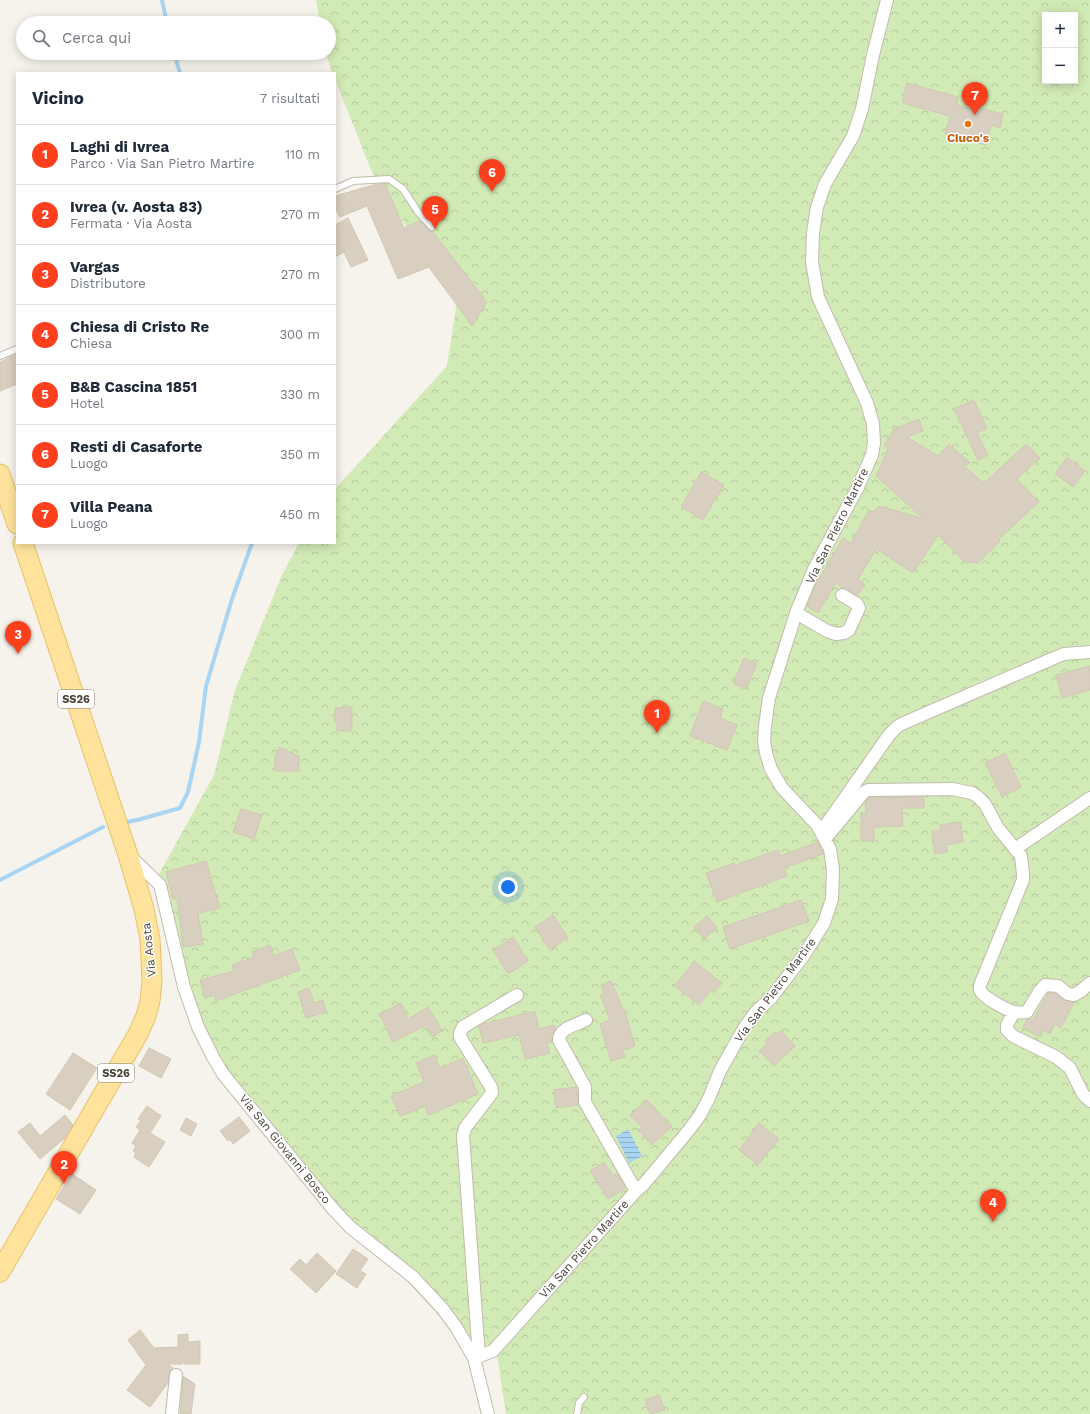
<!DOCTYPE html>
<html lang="it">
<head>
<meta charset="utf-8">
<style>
	:root { --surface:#fff; --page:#f6f6f7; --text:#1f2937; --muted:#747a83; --line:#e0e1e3; --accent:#fc3f1d }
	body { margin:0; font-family:"Work Sans",sans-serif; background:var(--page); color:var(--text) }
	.controls { position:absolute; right:12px; top:12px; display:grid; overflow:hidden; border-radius:0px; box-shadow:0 2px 10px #0003 }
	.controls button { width:36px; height:36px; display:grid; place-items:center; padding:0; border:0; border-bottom:1px solid var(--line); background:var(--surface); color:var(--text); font:20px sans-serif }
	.you { position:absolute; left:508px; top:887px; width:14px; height:14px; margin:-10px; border:3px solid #fff; border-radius:50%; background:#1a73e8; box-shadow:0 0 0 6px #1a73e833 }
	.badge { display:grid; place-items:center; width:26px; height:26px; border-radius:50%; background:var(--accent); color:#fff; font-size:13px; font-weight:700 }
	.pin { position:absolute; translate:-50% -33px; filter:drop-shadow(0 1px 2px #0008) }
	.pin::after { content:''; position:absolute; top:21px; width:14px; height:12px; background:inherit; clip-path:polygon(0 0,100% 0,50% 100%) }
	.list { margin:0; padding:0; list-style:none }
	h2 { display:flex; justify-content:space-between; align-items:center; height:52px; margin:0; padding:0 16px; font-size:17px }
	h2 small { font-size:13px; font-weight:400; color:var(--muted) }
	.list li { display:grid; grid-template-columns:26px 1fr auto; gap:12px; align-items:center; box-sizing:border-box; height:60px; padding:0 16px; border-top:1px solid var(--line) }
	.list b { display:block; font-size:15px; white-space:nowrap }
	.list p { margin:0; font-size:13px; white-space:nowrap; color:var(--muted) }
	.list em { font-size:13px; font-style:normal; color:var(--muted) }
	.icon { flex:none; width:22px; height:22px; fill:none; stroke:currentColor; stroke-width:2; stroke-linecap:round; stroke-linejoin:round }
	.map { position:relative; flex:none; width:1090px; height:1414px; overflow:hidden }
	.search { position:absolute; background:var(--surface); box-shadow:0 2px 10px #0003; left:16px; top:16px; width:320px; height:44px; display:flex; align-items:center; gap:10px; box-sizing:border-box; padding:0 14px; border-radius:22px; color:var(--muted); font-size:15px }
	.panel { position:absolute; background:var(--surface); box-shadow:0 2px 10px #0003; left:16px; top:72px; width:320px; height:472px; border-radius:0px }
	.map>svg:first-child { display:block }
	.park { fill:url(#park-crowns); fill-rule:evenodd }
	.water { fill:url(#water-rules) }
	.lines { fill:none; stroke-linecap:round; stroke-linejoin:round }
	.stream { stroke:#a9d4f2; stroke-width:4 }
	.building { fill:#d8cfc1; stroke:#d3c7b4 }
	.lane-casing { stroke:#c2bbae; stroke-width:8 }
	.street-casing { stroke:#c2bbae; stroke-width:14 }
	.primary-casing { stroke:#e6c16a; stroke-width:21 }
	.lane { stroke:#fff; stroke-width:6 }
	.street { stroke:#fff; stroke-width:12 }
	.primary { stroke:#ffe39c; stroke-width:19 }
	.food-dot { fill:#e8710a; stroke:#fff; stroke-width:1.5 }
	.labels { text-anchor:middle; stroke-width:3; stroke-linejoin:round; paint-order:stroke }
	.shield { fill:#fff; stroke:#817c74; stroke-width:1 }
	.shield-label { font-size:11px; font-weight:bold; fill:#4b4439 }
	.food-label { font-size:12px; font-weight:bold; fill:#c56008; stroke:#fff }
	.street-label { font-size:12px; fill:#4b4439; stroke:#fff }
</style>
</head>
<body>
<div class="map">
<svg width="1090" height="1414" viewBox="0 0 1090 1414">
	<defs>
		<pattern id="park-crowns" width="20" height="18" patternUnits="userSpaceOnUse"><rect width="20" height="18" fill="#d2eab5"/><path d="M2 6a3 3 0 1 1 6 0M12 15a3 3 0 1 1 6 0" fill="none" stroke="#b6ca9c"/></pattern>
		<pattern id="water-rules" width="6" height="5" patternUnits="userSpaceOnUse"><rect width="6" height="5" fill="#a9d4f2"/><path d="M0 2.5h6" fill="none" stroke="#8caec5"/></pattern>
	</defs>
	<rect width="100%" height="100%" fill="#f6f3ec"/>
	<!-- park -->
	<path class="park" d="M316,0H1090V1414H506L497,1354L450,1328L356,1225L257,1121L213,1069L174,963L159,874L214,775L235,690L282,575L299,543H335V489L447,366L458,295L416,243L371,170L335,79V73H332L326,53H329V23H320ZM1045,15H1075V81H1045Z"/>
	<!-- water -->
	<path class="water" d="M628,1129L642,1156L629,1163L616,1136Z"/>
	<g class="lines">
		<!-- stream -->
		<path class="stream" d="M162,0L167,23
			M174,53L180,73
			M123,823L141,819L180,808L188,792L199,742L206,686L232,599L252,543
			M0,880L103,827"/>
	</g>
	<!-- building -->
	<path class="building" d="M907,83L958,97L956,105L978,111L979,108L1003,114L1000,128L991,125L986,145L945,134L950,116L902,103Z
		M377,184H385L404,228L420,221L429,230L432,231L487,302L472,326L429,267L398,279L367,206L340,217L335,207V196Z
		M348,218L368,260L351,267L344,252L335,257V225Z
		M17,354V384L0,391V362Z
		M974,400L987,428L977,433L988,455L978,460L954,409Z
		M919,419L923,431L907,437L938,456L949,444L970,463L964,466L984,483L1026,444L1040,458L1017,479L1039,502L999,539L1000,541L978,563L965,562L938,535L913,573L876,549L858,579L865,585L857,595L842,588L836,583L818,613L807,606L815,586L843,538L851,543L869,510L874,512L879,506L922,518L876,476L888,449L884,446L894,429Z
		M1067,457L1085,471L1073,487L1055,474Z
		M701,472L724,485L703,520L681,507Z
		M744,658L757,664L746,689L733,683Z
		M1090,666V690L1062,698L1056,675Z
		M703,701L723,709L720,718L737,725L727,750L690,736Z
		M352,707V731H337V722H335V708Z
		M279,747L299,756V771H275V756Z
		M1005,753L1021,787L1002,797L985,763Z
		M924,797V808H902L903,826L874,827V841H861V813H866L865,802L869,798Z
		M241,809L262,815L254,839L233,832Z
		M961,822L963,842L946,845L947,852L935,854L932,831L941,830L940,825Z
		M818,842L823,854L784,868L787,876L717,902L706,873L734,863L735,865L778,850L780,856Z
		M206,861L220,908L198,913L203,944L183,947L177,898L173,899L166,872Z
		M801,900L809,921L730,949L723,927Z
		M553,915L568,938L550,950L535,927Z
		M707,916L717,928L704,939L694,927Z
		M513,937L528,961L508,974L493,950Z
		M270,945L274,956L292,949L300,970L216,1001L215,995L205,998L200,980L234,971L232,965L254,957L252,952Z
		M694,961L722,983L714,993L711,990L699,1005L675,986Z
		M611,981L626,1015L635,1046L623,1050L625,1057L611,1061L600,1024L610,1020L600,995L604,994L601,985Z
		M309,988L314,1003L323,1000L326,1012L306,1018L298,992Z
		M1048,993H1055L1064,1000L1074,1003L1061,1028L1055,1024L1050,1034L1043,1030L1040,1037L1023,1028L1027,1019H1030L1033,1020Z
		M401,1003L408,1019L428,1007L442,1031L432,1037L425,1026L393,1042L379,1014Z
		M535,1011L539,1029L554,1025L555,1030L552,1035V1042L547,1043L550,1053L525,1059L519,1035L483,1043L479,1026L483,1024Z
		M781,1031L795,1046L774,1066L759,1051L767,1043L765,1041L775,1032L777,1034Z
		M149,1048L171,1059L161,1078L139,1066Z
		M73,1053L97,1068L70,1110L46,1094Z
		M434,1055L440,1068L463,1058L478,1094L428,1115L425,1106L400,1116L391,1096L424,1082L416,1063Z
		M576,1087L578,1105L556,1108L554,1090Z
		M647,1100L672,1126L652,1145L638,1130L642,1127L630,1115Z
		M147,1106L161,1116L150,1133L165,1142L149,1167L134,1157L136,1153L133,1151L136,1146L132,1143L140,1130L136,1127L141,1120L138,1119Z
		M65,1115L73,1125L65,1138L40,1159L18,1132L30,1123L40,1136Z
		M239,1117L250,1131L233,1144L230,1139L228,1141L220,1131Z
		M186,1118L197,1124L191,1136L180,1130Z
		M759,1123L779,1139L758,1165L739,1150Z
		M604,1162L613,1175L617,1173L625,1188L608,1199L590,1171Z
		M72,1174L96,1190L80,1214L56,1199Z
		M353,1249L368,1259L360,1271L366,1274L357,1288L336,1274Z
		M317,1253L336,1271L316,1293L290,1269L300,1259L306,1265Z
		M140,1330L154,1348L178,1347V1335L188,1334V1342L200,1341V1364H184V1361L182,1364H167L173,1368L169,1374L168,1383L150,1407L127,1390L146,1365L128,1340Z
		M183,1376L195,1384L191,1414H180Z
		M659,1395L665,1410L650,1414L645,1400Z"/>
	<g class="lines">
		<defs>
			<path id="lane" d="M335,189L353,181L389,179L403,189L418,212L432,227
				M0,356L17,349
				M577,1414L579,1403L584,1397"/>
			<path id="street" d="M796,613L827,631L836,634L844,633L849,630L859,608L857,604L842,595
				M821,832L889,735L898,726L906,722L1054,658L1064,654L1090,652
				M825,839L864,792L868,790L952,789L972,793L978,797L985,804L998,828L1021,856L1023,874V880L983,978C981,982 979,986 980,990C982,997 1007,1010 1014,1012C1018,1013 1023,1012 1027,1012L1039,992L1045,985L1058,986L1068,994L1074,995L1081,991L1090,983
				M1015,849L1090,798
				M131,857L160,885L184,987L198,1027L213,1057L223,1074L333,1209L350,1227L413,1277L442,1308L456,1327L474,1358L488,1414
				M1014,1012L1007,1025V1030L1013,1036L1056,1057L1070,1068L1083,1094L1090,1101
				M586,1020C576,1025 559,1028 559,1040L585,1087V1102L636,1191
				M479,1357L463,1136L465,1128L492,1093L491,1087L460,1037V1033L463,1027L517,995
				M474,1358L493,1351L636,1191L644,1184L689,1130L700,1115L709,1098L720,1071L744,1028L755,1013L771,998L804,955L824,923L832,899L833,869L830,849L817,825L782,788L771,769L766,753L764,741L765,726L769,698L796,613L814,569L857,489L872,455L874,443L873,424L867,403L818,297L812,262L813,233L817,207L825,184L853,136L862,109L873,55L887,0
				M172,1414L176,1375"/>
			<path id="primary" d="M0,474L17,524
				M0,1272L138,1034L146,1016L150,1001L152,981L150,939L144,909L128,855L23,543"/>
		</defs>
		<!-- lane casing -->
		<use href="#lane" class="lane-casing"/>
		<!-- street casing -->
		<use href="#street" class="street-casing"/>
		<!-- primary casing -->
		<use href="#primary" class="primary-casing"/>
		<!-- lane -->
		<use href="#lane" class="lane"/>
		<!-- street -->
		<use href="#street" class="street"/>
		<!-- primary -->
		<use href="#primary" class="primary"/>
	</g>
	<!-- markers -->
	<circle class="food-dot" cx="968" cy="124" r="4"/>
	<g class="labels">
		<!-- shield labels -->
		<g class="shield">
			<rect x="58" y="690" width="36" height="18" rx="3"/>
			<rect x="98" y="1064" width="36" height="18" rx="3"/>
		</g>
		<g class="shield-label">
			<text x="76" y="703">SS26</text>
			<text x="116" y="1077">SS26</text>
		</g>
		<!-- food labels -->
		<g class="food-label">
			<text x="968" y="142">Ciuco's</text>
		</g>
		<!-- street labels -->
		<g class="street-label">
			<text transform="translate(837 526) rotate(-64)" y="4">Via San Pietro Martire</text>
			<text transform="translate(149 950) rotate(-96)" y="4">Via Aosta</text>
			<text transform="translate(775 990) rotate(-53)" y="4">Via San Pietro Martire</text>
			<text transform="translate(285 1149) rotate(51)" y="4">Via San Giovanni Bosco</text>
			<text transform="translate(584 1249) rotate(-48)" y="4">Via San Pietro Martire</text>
		</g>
	</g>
</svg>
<div class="controls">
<button>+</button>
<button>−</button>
</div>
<div class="you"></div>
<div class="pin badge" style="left:657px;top:733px">1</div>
<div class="pin badge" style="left:64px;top:1184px">2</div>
<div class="pin badge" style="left:18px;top:654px">3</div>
<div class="pin badge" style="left:993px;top:1222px">4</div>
<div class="pin badge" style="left:435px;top:229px">5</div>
<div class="pin badge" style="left:492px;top:192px">6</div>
<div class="pin badge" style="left:975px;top:115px">7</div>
<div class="search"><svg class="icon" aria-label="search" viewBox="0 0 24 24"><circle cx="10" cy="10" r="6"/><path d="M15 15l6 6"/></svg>Cerca qui</div>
<section class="panel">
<h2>Vicino<small>7 risultati</small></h2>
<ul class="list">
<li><span class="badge">1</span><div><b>Laghi di Ivrea</b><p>Parco · Via San Pietro Martire</p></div><em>110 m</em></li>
<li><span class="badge">2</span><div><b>Ivrea (v. Aosta 83)</b><p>Fermata · Via Aosta</p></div><em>270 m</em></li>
<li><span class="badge">3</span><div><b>Vargas</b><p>Distributore</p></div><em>270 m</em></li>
<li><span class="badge">4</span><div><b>Chiesa di Cristo Re</b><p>Chiesa</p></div><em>300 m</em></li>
<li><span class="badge">5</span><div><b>B&amp;B Cascina 1851</b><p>Hotel</p></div><em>330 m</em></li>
<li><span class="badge">6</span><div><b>Resti di Casaforte</b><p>Luogo</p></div><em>350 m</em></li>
<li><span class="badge">7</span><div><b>Villa Peana</b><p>Luogo</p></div><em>450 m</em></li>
</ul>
</section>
</div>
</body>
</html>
